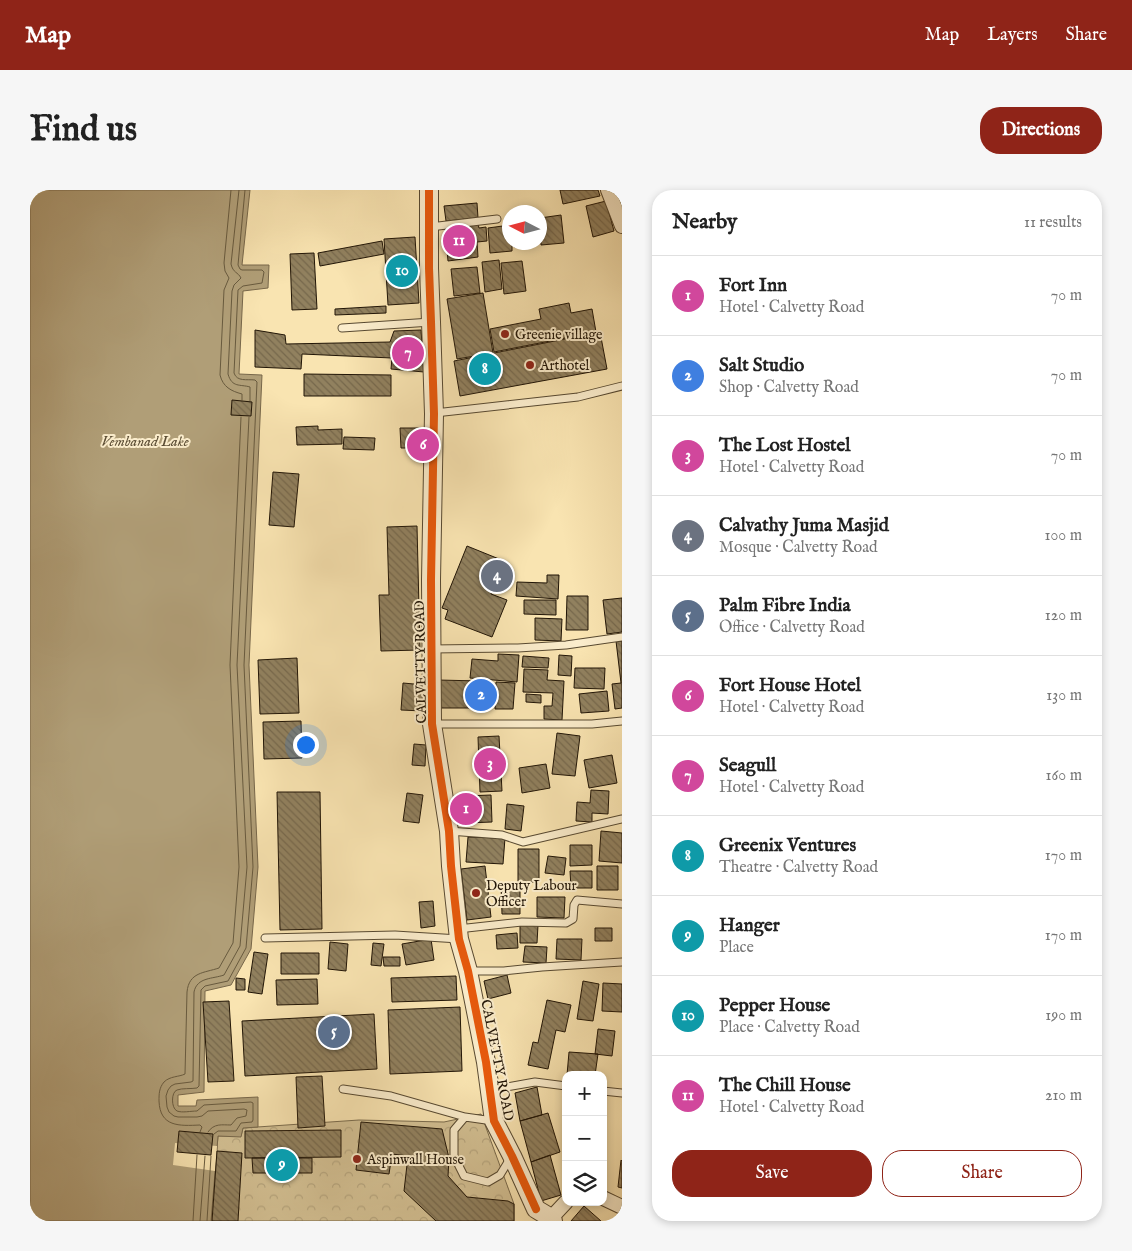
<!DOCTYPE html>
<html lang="en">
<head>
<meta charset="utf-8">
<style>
	:root { --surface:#fff; --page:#f6f6f6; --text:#222; --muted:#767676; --line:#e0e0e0; --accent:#8f2418 }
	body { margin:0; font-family:"IM FELL English",serif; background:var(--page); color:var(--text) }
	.controls { position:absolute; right:15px; bottom:15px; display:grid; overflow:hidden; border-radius:10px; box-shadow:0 2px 8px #0003 }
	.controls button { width:45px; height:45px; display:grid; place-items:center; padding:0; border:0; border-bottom:1px solid var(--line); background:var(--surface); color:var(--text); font:25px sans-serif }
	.compass { position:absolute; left:472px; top:15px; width:45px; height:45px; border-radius:50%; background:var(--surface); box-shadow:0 2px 8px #0003; rotate:276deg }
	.you { position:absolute; left:275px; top:554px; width:18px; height:18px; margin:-12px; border:4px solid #fff; border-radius:50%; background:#1a73e8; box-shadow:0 0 0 8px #1a73e833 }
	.badge { display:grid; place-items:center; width:32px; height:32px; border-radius:50%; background:var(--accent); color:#fff; font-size:16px; font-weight:700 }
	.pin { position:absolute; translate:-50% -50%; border:2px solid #fff; box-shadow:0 1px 5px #0006 }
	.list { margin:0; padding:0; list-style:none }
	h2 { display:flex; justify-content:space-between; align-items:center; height:65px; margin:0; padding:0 20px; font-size:21px }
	h2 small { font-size:16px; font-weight:400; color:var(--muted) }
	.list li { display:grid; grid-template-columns:32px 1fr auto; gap:15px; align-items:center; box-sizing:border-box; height:80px; padding:0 20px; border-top:1px solid var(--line) }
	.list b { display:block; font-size:19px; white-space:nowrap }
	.list p { margin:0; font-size:16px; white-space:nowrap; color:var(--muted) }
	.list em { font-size:16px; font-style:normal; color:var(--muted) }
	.actions { display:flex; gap:10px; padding:15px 20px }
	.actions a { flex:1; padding:11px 0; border:1px solid var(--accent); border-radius:20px; text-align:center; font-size:18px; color:var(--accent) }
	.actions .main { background:var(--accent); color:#fff }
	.icon { flex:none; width:28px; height:28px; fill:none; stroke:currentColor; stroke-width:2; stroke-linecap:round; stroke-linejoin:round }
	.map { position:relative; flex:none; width:592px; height:1031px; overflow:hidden; border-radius:20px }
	header { display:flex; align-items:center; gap:30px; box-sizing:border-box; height:70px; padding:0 25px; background:var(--accent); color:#fff }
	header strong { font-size:24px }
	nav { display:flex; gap:28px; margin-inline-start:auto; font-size:18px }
	.intro { display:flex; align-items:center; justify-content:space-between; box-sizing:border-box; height:120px; padding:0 30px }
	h1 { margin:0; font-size:35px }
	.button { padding:12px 22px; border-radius:20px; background:var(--accent); color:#fff; font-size:18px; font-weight:700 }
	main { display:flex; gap:30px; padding:0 30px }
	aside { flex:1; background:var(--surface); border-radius:20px; box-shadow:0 2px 8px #0003 }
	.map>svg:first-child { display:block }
	.forest { fill:url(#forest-crowns); stroke:#7a6b4d }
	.water { fill:#b09e77; stroke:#77674a }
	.pier { fill:#f9e4b1 }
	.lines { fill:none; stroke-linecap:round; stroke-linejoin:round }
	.shore { stroke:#685a3e; stroke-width:1 }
	.building { fill:url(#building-back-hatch); stroke:#211506 }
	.service-casing { stroke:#574931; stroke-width:9 }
	.minor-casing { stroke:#574931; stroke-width:16 }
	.tertiary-casing { stroke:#574931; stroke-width:20 }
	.service { stroke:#fbedcc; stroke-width:7 }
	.minor { stroke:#fbedcc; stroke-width:14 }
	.tertiary { stroke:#fbedcc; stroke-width:18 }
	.cycleway-casing { stroke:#fbedcc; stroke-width:11 }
	.cycleway { stroke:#e8590c; stroke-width:8 }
	.poi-dot { fill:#8f2418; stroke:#fbedcc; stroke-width:2 }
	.labels { text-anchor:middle; stroke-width:4; stroke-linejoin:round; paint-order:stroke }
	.poi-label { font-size:14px; fill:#211506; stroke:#fbedcc; text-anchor:start }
	.street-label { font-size:14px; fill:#211506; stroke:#fbedcc }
	.water-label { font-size:15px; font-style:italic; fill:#5a4c33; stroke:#fbedcc }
</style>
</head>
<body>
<header>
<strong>Map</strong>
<nav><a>Map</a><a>Layers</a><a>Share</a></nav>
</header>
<div class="intro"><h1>Find us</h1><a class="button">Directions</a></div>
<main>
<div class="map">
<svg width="592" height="1031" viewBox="0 0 592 1031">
	<defs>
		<pattern id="forest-crowns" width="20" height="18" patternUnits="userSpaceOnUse" patternTransform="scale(1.25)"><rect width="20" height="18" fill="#d4c194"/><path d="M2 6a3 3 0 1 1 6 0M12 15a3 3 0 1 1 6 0" fill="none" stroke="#b6a57e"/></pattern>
		<pattern id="building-back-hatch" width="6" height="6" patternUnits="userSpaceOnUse" patternTransform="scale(1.25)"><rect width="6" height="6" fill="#91815f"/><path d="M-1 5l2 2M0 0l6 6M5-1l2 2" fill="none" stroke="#76684c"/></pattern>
	</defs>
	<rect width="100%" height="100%" fill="#f9e4b1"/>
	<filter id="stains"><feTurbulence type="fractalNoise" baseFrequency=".004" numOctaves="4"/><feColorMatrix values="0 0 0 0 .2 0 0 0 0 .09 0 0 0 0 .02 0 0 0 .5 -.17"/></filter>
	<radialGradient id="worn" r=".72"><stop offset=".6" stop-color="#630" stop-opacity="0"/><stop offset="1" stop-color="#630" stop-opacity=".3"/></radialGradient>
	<!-- forest -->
	<path class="forest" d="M451,924L484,1014V1031H181L188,946H211L213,938L329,930L414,932Z"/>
	<!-- water -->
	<path class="water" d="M0,0H220L212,75H239L238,98L213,101L209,184L232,185L219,475L228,677L221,759L201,795L175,801L174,902L148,905V916H166L167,910L228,907V937L213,938L211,947L188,946L181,1031H0Z"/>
	<!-- pier -->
	<path class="pier" d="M145,953L187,956L185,981L143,975Z"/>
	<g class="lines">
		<!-- shore -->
		<path class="shore" d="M201,0L194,73L195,81L199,88L194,100L190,185C193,197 201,201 212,204V210
			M209,0L201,74C203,83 208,82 211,88L204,95L202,101L198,184C202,198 210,194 220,197V211
			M170,942L172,937L170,935C149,936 130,937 129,911C129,904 129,898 134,892C140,886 149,887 155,884L157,802C159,782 174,783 189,778L203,753L209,677L200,475L211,227
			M178,942C184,933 192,935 201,935L207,928L216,926L217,920L214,919L178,921L172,926L167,927H148L144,926L139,922L137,917L136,906L138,900L141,896L145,894L161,892L163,891L164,802C167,787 183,789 194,785L210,756L217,677L207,475L219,227
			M184,944L188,941H206L211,933L222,932L223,930V913L221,912L174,915L167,921C161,921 152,923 147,921C141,918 141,902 147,900C152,898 161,899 167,898L169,896L171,800L175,796L198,791L216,758L223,677L214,475L227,192L225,190C217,189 207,192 204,183L208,100L213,96L232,93L234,82L232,80H212L210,79L208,75L215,0
			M163,1031L167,965
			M170,1031L175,966
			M177,1031L181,966"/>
	</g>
	<!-- building -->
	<path class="building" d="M530,0H568L570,6L533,14Z
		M576,11L584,41L563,47L556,16Z
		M447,13L448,28L416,31L414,16Z
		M531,25L534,53L511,55L510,28Z
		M448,34L449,38L456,37L457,51L447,52L448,67L418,71L415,38Z
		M480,35V52H482V61L460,63L458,38Z
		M385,47L389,113L358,115L354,49Z
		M352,51L354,64L290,76L288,63Z
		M483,52H505V55L484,57Z
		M284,63L287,119L262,120L260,64Z
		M469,70L472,99L455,102L452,72Z
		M492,71L496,101L474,104L471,73Z
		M447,77L450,103L424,106L421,79Z
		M453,103L463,163L427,169L417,109Z
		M539,113L541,123L562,119L566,142L464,162L460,139L511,129L509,119Z
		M356,116V123L305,125V119Z
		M225,140L255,145L256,154L360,152L364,141L391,140L394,182L361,179L362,168L272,164L271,179L225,177Z
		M570,142L577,179L430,206L424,171Z
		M274,184L361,185V206H274Z
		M202,210L222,212L221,226L201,225Z
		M288,236V240L312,239V254L267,255L266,237Z
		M370,238H391V258H371Z
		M314,247L345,248L344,260L313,259Z
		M243,282L269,284L264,337L239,335Z
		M387,336L390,460L351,461L349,405H359L357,337Z
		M437,356L474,371L461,404L477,410L462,447L415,429L418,420L412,418Z
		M517,385H529L528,409L486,406L487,392L517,393Z
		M537,406H558V440H536Z
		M592,408V442L577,444L573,410Z
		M494,410H526V425L494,424Z
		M505,428L532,429L531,451L505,450Z
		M586,451H592V518L585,519L582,494L591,493Z
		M468,464L489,465L487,492L440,488L442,469L468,471Z
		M529,465L542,466L541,486L528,485Z
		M493,466L519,468L518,478L492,477Z
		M267,468L269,523L230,524L228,470Z
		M545,478H575L574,499L544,498Z
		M494,479L518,480L517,490L534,491L532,530L514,529V516H522L523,503L493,502Z
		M408,490L450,491L449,518H407Z
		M466,492L485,493L483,519H465Z
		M373,493L395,495L393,521L371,520Z
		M577,501L579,521L551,523L549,504Z
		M496,504L511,505V513L496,512Z
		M271,531L272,568L234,569L233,532Z
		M527,543L550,546L545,586L522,584Z
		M469,546L472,601L450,602L448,547Z
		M384,554L396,555L395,576L382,575Z
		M582,565L587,593L559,598L554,570Z
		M516,574L520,598L492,603L489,578Z
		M561,600L579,601L578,624L562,623V632L546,631L547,612L560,613Z
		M247,602H290L292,739L250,740Z
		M377,603L393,605L389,633L373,631Z
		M461,605L462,632L435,633V606Z
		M477,614L494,616L491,641L475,639Z
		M571,641L592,643V673L569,671Z
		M438,647L475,648L473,674L436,672Z
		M540,655H562V675L540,676Z
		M488,659H509V692H488Z
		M518,666L536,668L534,685L515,683Z
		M455,676L461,727L437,730L431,679Z
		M567,676H588V700H567Z
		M540,681H562V698H541Z
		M471,695H490V724H472Z
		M507,707H535L534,728L507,727Z
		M403,711L405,736L391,738L389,712Z
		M490,735H508L507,753H490Z
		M565,738H582V751H565Z
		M487,743L488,758L467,759L466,745Z
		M401,749L404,770L376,775L372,754Z
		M527,749H552L551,770L526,769Z
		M300,752L318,754L316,781L298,779Z
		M343,753L354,754L351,776L341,775Z
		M495,756L517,757L516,773L493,772Z
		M224,762L238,764L232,804L218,802Z
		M251,763H289V784H251Z
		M353,767H370V776H354Z
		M477,785L481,803L458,809L454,791Z
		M426,786L427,810L362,812L361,788Z
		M206,788L215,789V800H206Z
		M287,789L288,814L247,815L246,790Z
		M553,791L569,794L563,831L547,829Z
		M573,793L592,794V822L572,821Z
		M517,810L541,815L535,842L526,840L518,879L498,875L503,852L508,853Z
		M199,811L204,891L178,892L173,812Z
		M430,817L432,881L360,884L358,820Z
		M344,824L347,879L215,886L212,831Z
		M568,839L585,841L582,866L565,864Z
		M539,862L568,864L565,885H537Z
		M292,886L295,936L268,938L266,887Z
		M507,897L512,925L490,931L485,903Z
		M518,923L530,962L501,972L490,931Z
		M331,932L412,939L419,968L418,986L437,1007L478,1011L484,1014V1031H406L374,1001L378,966L362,964L359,984L326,980Z
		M311,940V967L215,968V941Z
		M149,941L183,944L181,965L147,962Z
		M187,961L212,963L208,1031H182Z
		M520,965L531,1005L511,1011L501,972Z
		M222,968H282V983H223Z
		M591,970L592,971V998L588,997Z
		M554,1016L571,1031H541Z"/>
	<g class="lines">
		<defs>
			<path id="service" d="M400,37L467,29
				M312,138L401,132
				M405,223L548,207L592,196
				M402,459L488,458L536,455L592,447
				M403,534H562L592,531
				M419,641L472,645L493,652L592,629
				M428,739L492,732L536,733L543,729L544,715L547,710L592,714
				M235,748L365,745L429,749
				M439,781H474L512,777L592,772
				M313,899L361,906L435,927
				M460,900L505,892L536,896
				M573,901L592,903
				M463,931L435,927L424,940V966L434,986L458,992L470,985L481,967"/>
			<path id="minor" d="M578,0L592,36
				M573,1008L592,1017
				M521,1028L536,1012"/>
			<path id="tertiary" d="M399,0V78L401,132L404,224L401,390L402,534L419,641L421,676L429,749L438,781L456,872L464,931L482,966L506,1019
				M506,1019L521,1028L523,1031"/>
		</defs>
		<!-- service casing -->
		<use href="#service" class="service-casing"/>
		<!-- minor casing -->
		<use href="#minor" class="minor-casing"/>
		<!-- tertiary casing -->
		<use href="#tertiary" class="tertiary-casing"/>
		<!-- service -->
		<use href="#service" class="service"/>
		<!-- minor -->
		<use href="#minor" class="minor"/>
		<!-- tertiary -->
		<use href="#tertiary" class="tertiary"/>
		<defs>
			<path id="cycleway" d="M399,0V78L401,132L404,224L401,390L402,534L419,641L421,676L429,749L438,781L456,872L464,931L482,966L506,1019"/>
		</defs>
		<!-- cycleway casing -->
		<use href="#cycleway" class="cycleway-casing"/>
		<!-- cycleway -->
		<use href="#cycleway" class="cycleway"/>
	</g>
	<!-- markers -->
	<g class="poi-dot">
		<circle cx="475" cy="144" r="5"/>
		<circle cx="500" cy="175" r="5"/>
		<circle cx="446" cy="703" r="5"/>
		<circle cx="327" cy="969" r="5"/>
	</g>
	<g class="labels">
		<!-- poi labels -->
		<g class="poi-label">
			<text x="485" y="149">Greenie village</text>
			<text x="510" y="180">Arthotel</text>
			<text x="456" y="700">Deputy Labour<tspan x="456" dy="16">Officer</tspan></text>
			<text x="337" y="974">Aspinwall House</text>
		</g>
		<!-- street labels -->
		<g class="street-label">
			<text transform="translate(390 472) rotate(-91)" y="5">CALVETTY ROAD</text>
			<text transform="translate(468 870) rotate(79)" y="5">CALVETTY ROAD</text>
		</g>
		<!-- water labels -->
		<g class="water-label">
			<text x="115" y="256">Vembanad Lake</text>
		</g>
	</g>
	<rect width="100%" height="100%" filter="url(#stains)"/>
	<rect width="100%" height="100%" fill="url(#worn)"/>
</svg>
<div class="controls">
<button>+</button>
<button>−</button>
<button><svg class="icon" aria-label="layers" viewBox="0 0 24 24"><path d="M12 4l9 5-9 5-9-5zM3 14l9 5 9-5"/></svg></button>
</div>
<svg class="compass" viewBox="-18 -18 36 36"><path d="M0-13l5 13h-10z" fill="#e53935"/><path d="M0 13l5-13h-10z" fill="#767676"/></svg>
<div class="you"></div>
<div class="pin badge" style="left:436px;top:619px;background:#d1479c">1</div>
<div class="pin badge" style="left:451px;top:505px;background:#3f7fe0">2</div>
<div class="pin badge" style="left:460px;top:574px;background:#d1479c">3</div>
<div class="pin badge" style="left:467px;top:386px;background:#6b7280">4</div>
<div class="pin badge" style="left:304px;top:842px;background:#5c6f8a">5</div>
<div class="pin badge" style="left:393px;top:255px;background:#d1479c">6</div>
<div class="pin badge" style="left:378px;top:163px;background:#d1479c">7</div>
<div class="pin badge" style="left:455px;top:179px;background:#0f9aa8">8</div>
<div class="pin badge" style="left:252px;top:975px;background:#0f9aa8">9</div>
<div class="pin badge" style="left:372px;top:81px;background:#0f9aa8">10</div>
<div class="pin badge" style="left:429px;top:51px;background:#d1479c">11</div>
</div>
<aside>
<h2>Nearby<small>11 results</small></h2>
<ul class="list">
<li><span class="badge" style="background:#d1479c">1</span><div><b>Fort Inn</b><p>Hotel · Calvetty Road</p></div><em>70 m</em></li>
<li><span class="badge" style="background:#3f7fe0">2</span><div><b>Salt Studio</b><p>Shop · Calvetty Road</p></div><em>70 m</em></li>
<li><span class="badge" style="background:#d1479c">3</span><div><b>The Lost Hostel</b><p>Hotel · Calvetty Road</p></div><em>70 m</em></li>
<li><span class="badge" style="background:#6b7280">4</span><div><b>Calvathy Juma Masjid</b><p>Mosque · Calvetty Road</p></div><em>100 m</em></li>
<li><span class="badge" style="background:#5c6f8a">5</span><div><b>Palm Fibre India</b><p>Office · Calvetty Road</p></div><em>120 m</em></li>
<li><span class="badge" style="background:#d1479c">6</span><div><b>Fort House Hotel</b><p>Hotel · Calvetty Road</p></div><em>130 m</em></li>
<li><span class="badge" style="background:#d1479c">7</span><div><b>Seagull</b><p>Hotel · Calvetty Road</p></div><em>160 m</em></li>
<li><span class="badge" style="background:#0f9aa8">8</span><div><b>Greenix Ventures</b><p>Theatre · Calvetty Road</p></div><em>170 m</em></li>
<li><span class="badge" style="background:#0f9aa8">9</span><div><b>Hanger</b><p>Place</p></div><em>170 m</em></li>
<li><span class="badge" style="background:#0f9aa8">10</span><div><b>Pepper House</b><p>Place · Calvetty Road</p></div><em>190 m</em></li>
<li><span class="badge" style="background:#d1479c">11</span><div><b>The Chill House</b><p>Hotel · Calvetty Road</p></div><em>210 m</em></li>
</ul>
<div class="actions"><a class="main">Save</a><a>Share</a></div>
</aside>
</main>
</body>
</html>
